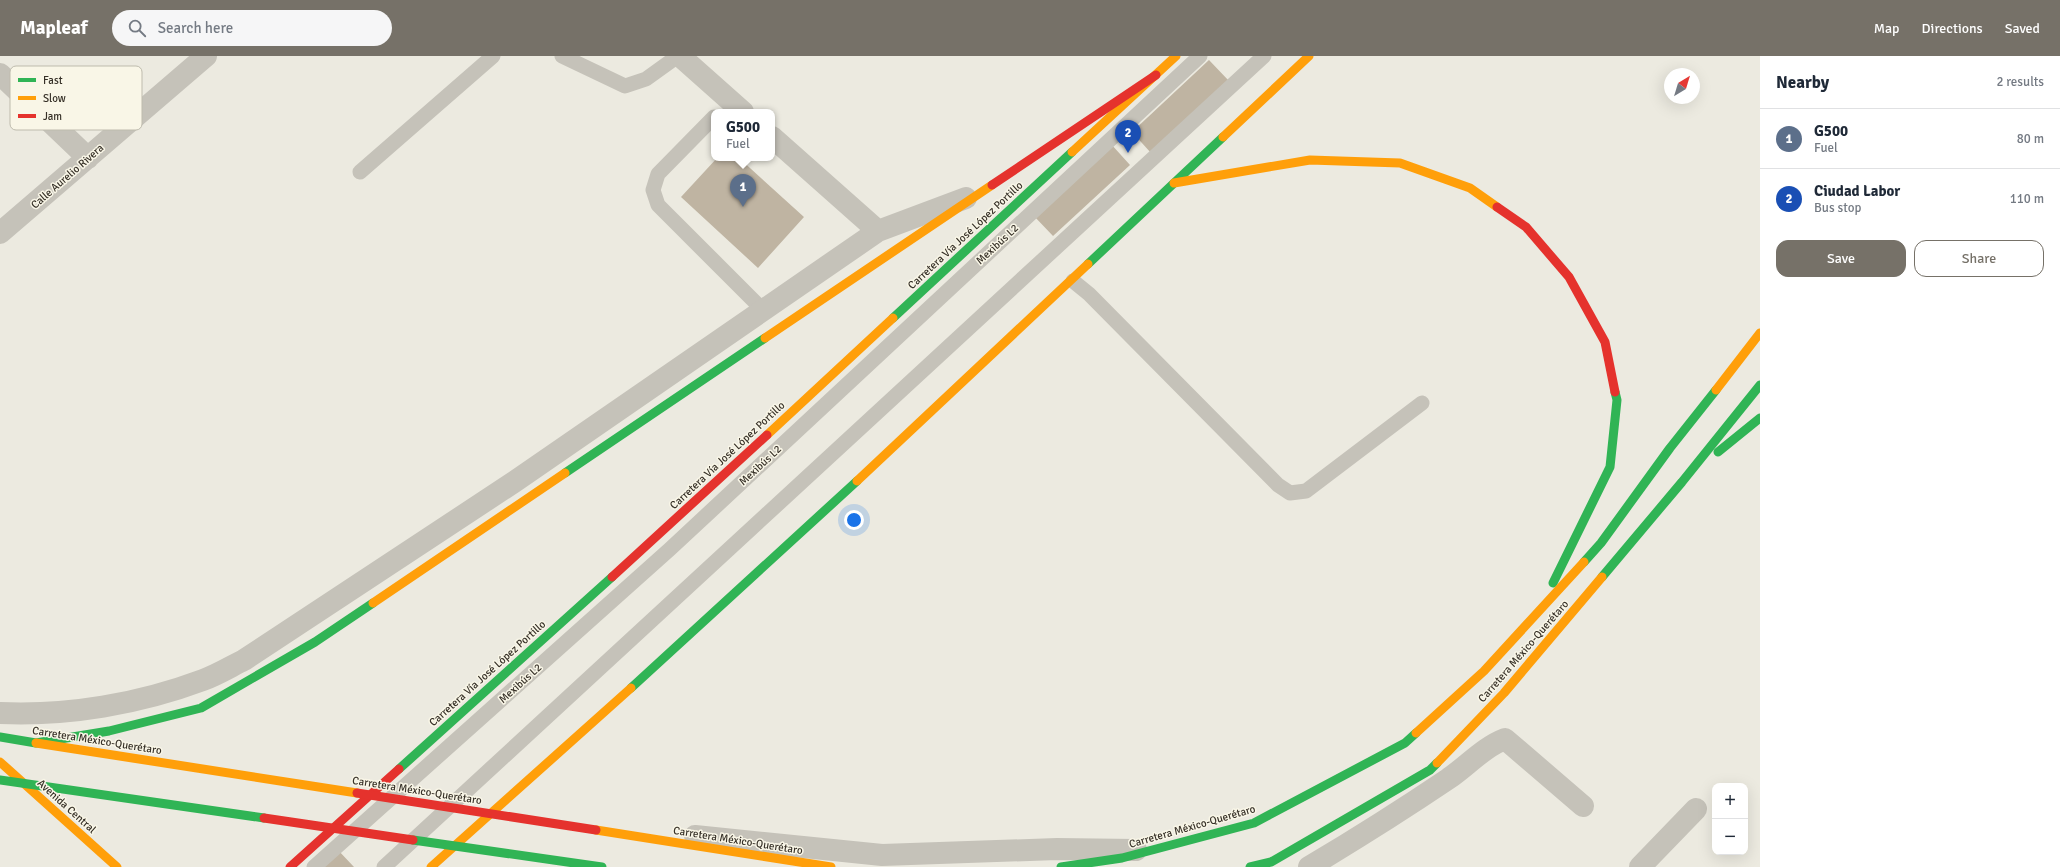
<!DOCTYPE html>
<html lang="en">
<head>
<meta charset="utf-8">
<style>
	:root { --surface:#fff; --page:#f6f6f7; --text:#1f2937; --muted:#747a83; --line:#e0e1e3; --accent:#767168 }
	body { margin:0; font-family:Signika,sans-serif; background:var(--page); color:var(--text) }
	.controls { position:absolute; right:12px; bottom:12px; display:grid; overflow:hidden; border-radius:8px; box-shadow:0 4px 16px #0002 }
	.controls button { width:36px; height:36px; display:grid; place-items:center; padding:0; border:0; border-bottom:1px solid var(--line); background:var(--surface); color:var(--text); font:20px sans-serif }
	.compass { position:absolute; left:1664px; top:12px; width:36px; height:36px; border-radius:50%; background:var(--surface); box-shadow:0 4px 16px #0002; rotate:38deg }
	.you { position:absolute; left:854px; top:464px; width:14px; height:14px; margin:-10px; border:3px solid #fff; border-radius:50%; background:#1a73e8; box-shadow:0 0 0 6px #1a73e833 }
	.badge { display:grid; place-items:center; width:26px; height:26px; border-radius:50%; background:var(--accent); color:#fff; font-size:13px; font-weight:700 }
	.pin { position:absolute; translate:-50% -33px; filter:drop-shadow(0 1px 2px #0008) }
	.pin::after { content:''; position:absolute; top:21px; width:14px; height:12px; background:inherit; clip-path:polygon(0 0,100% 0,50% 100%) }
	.popup { position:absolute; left:711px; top:53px; width:64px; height:52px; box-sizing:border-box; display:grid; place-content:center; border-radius:8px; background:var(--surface); filter:drop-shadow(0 1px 3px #0005); font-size:13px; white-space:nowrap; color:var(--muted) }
	.popup b { font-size:15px; color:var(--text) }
	.popup::after { content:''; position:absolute; left:50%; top:100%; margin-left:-8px; border:8px solid transparent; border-top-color:var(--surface) }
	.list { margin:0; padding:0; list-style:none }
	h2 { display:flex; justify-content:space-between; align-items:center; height:52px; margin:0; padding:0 16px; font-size:17px }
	h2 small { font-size:13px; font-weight:400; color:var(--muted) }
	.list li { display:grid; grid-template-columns:26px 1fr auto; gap:12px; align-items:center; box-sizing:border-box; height:60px; padding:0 16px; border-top:1px solid var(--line) }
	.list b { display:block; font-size:15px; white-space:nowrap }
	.list p { margin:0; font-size:13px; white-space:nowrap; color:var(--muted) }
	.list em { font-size:13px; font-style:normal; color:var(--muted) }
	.actions { display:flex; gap:8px; padding:12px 16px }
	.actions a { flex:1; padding:9px 0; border:1px solid var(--accent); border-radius:12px; text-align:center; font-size:14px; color:var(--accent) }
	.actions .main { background:var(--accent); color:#fff }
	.icon { flex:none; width:22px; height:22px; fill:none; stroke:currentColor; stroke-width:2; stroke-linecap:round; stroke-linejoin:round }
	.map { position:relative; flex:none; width:1760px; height:811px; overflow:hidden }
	header { display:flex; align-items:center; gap:24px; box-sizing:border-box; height:56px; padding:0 20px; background:var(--accent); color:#fff }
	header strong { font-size:19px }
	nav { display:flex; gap:22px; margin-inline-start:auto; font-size:14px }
	.search { width:280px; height:36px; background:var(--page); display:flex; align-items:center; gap:10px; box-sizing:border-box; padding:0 14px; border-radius:22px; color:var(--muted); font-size:15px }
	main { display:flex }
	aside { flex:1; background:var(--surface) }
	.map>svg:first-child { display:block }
	.building { fill:#bfb4a2 }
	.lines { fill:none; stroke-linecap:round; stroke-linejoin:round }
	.lane { stroke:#c5c2b9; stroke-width:15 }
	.street { stroke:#c5c2b9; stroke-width:22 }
	.fast { stroke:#30b455; stroke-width:9 }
	.slow { stroke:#ff9f0a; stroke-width:9 }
	.jam { stroke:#e5322d; stroke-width:9 }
	.fast-bridge { stroke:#30b455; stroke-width:9 }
	.slow-bridge { stroke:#ff9f0a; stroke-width:9 }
	.jam-bridge { stroke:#e5322d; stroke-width:9 }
	.labels { text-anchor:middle; stroke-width:3; stroke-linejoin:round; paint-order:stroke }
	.street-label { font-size:11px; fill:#363027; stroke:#f9f6e7 }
	.key { fill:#f9f6e7; stroke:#bebbad; stroke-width:1 }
	.key-label { font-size:11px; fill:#363027 }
</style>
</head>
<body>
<header>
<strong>Mapleaf</strong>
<div class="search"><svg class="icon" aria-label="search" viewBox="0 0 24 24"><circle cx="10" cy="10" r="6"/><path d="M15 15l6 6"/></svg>Search here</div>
<nav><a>Map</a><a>Directions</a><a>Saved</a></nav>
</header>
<main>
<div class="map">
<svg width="1760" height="811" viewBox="0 0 1760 811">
	<rect width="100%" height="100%" fill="#eceae0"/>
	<!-- building -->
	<path class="building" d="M1209,4L1229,25L1151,97L1132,76Z
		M1111,88L1130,109L1053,180L1033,159Z
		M717,102H739L804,161L758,212L681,141Z
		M337,793L354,811H317Z"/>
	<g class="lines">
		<!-- lane -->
		<path class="lane" d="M562,0L625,30L646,23L678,0
			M714,61L658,118L653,134L658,149L763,254
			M360,116L493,0
			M1073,225L1089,238L1278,429L1290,437L1306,435L1422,347
			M314,811L670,493L1200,0
			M384,811L1264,0"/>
		<!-- street -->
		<path class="street" d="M680,0L743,56
			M0,18L88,102
			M772,81L878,175
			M0,177L206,0
			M0,657C68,660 139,648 203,624C217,619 230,611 244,604L514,426L878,175L966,142
			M695,780L882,799L1057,793L1136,794
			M1309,811C1356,783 1402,754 1448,723C1467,710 1484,691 1505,683L1583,750
			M1640,811L1696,753"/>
		<!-- fast -->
		<path class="fast" d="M1088,208L1223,81
			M893,262L1072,96
			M1718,396L1760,362
			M565,417L765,282
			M1584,506L1601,487L1670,392L1716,334
			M1602,521L1682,426L1760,329
			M1553,527L1610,411L1617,344L1615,336
			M631,632L857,425
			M0,681L36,687L109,675L201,652L315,586L373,547
			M399,713L612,521
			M1061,811L1122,802L1254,767L1405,687L1416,677
			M1250,811L1271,806L1430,714L1437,707"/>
		<!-- slow -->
		<path class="slow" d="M1223,81L1309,0
			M1072,96L1176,0
			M1174,127L1310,104L1400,107L1470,132L1497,151
			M765,282L992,129
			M1716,334L1760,277
			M767,379L893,262
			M857,425L1088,208
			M373,547L565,417
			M1416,677L1484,615L1584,506
			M0,706L117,811
			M1437,707L1504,637L1602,521
			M431,811L631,632"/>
		<!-- jam -->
		<path class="jam" d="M992,129L1156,19
			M1497,151L1526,171L1569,221L1605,286L1615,336
			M612,521L767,379
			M290,811L399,713"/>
		<!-- fast-bridge -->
		<path class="fast-bridge" d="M0,724L264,762
			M413,784L602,811"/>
		<!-- slow-bridge -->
		<path class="slow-bridge" d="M36,687L357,737
			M596,774L831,811"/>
		<!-- jam-bridge -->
		<path class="jam-bridge" d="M357,737L596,774
			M264,762L413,784"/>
	</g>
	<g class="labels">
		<!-- street labels -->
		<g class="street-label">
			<text transform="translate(67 120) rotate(-41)" y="4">Calle Aurelio Rivera</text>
			<text transform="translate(965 179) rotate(-43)" y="4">Carretera Vía José López Portillo</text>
			<text transform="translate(997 188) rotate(-43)" y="4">Mexibús L2</text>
			<text transform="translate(727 399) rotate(-43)" y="4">Carretera Vía José López Portillo</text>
			<text transform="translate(760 409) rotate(-43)" y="4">Mexibús L2</text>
			<text transform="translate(1523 595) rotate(-49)" y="4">Carretera México-Querétaro</text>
			<text transform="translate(487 617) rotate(-42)" y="4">Carretera Vía José López Portillo</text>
			<text transform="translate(520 627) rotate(-42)" y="4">Mexibús L2</text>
			<text transform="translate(97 684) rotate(9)" y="4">Carretera México-Querétaro</text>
			<text transform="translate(417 734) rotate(9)" y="4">Carretera México-Querétaro</text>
			<text transform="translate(67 750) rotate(42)" y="4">Avenida Central</text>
			<text transform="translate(1192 770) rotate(-16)" y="4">Carretera México-Querétaro</text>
			<text transform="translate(738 784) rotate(9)" y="4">Carretera México-Querétaro</text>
		</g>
	</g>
	<!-- legend -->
	<rect x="10" y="10" width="132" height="64" rx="6" class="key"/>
	<rect x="18" y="22" width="18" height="4" fill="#30b455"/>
	<rect x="18" y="40" width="18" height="4" fill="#ff9f0a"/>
	<rect x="18" y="58" width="18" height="4" fill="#e5322d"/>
	<g class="key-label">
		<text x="43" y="28">Fast</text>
		<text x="43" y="46">Slow</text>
		<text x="43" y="64">Jam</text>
	</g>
</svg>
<div class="controls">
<button>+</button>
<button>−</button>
</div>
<svg class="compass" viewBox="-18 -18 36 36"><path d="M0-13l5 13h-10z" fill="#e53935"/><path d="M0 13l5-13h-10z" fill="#747a83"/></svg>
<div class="you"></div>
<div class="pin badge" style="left:743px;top:151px;background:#5c6f8a">1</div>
<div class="popup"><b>G500</b>Fuel</div>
<div class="pin badge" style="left:1128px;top:97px;background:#1a4fb4">2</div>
</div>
<aside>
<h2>Nearby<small>2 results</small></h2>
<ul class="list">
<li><span class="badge" style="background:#5c6f8a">1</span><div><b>G500</b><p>Fuel</p></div><em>80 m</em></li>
<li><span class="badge" style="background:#1a4fb4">2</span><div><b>Ciudad Labor</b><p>Bus stop</p></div><em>110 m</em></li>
</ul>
<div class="actions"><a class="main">Save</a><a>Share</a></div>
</aside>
</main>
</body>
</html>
